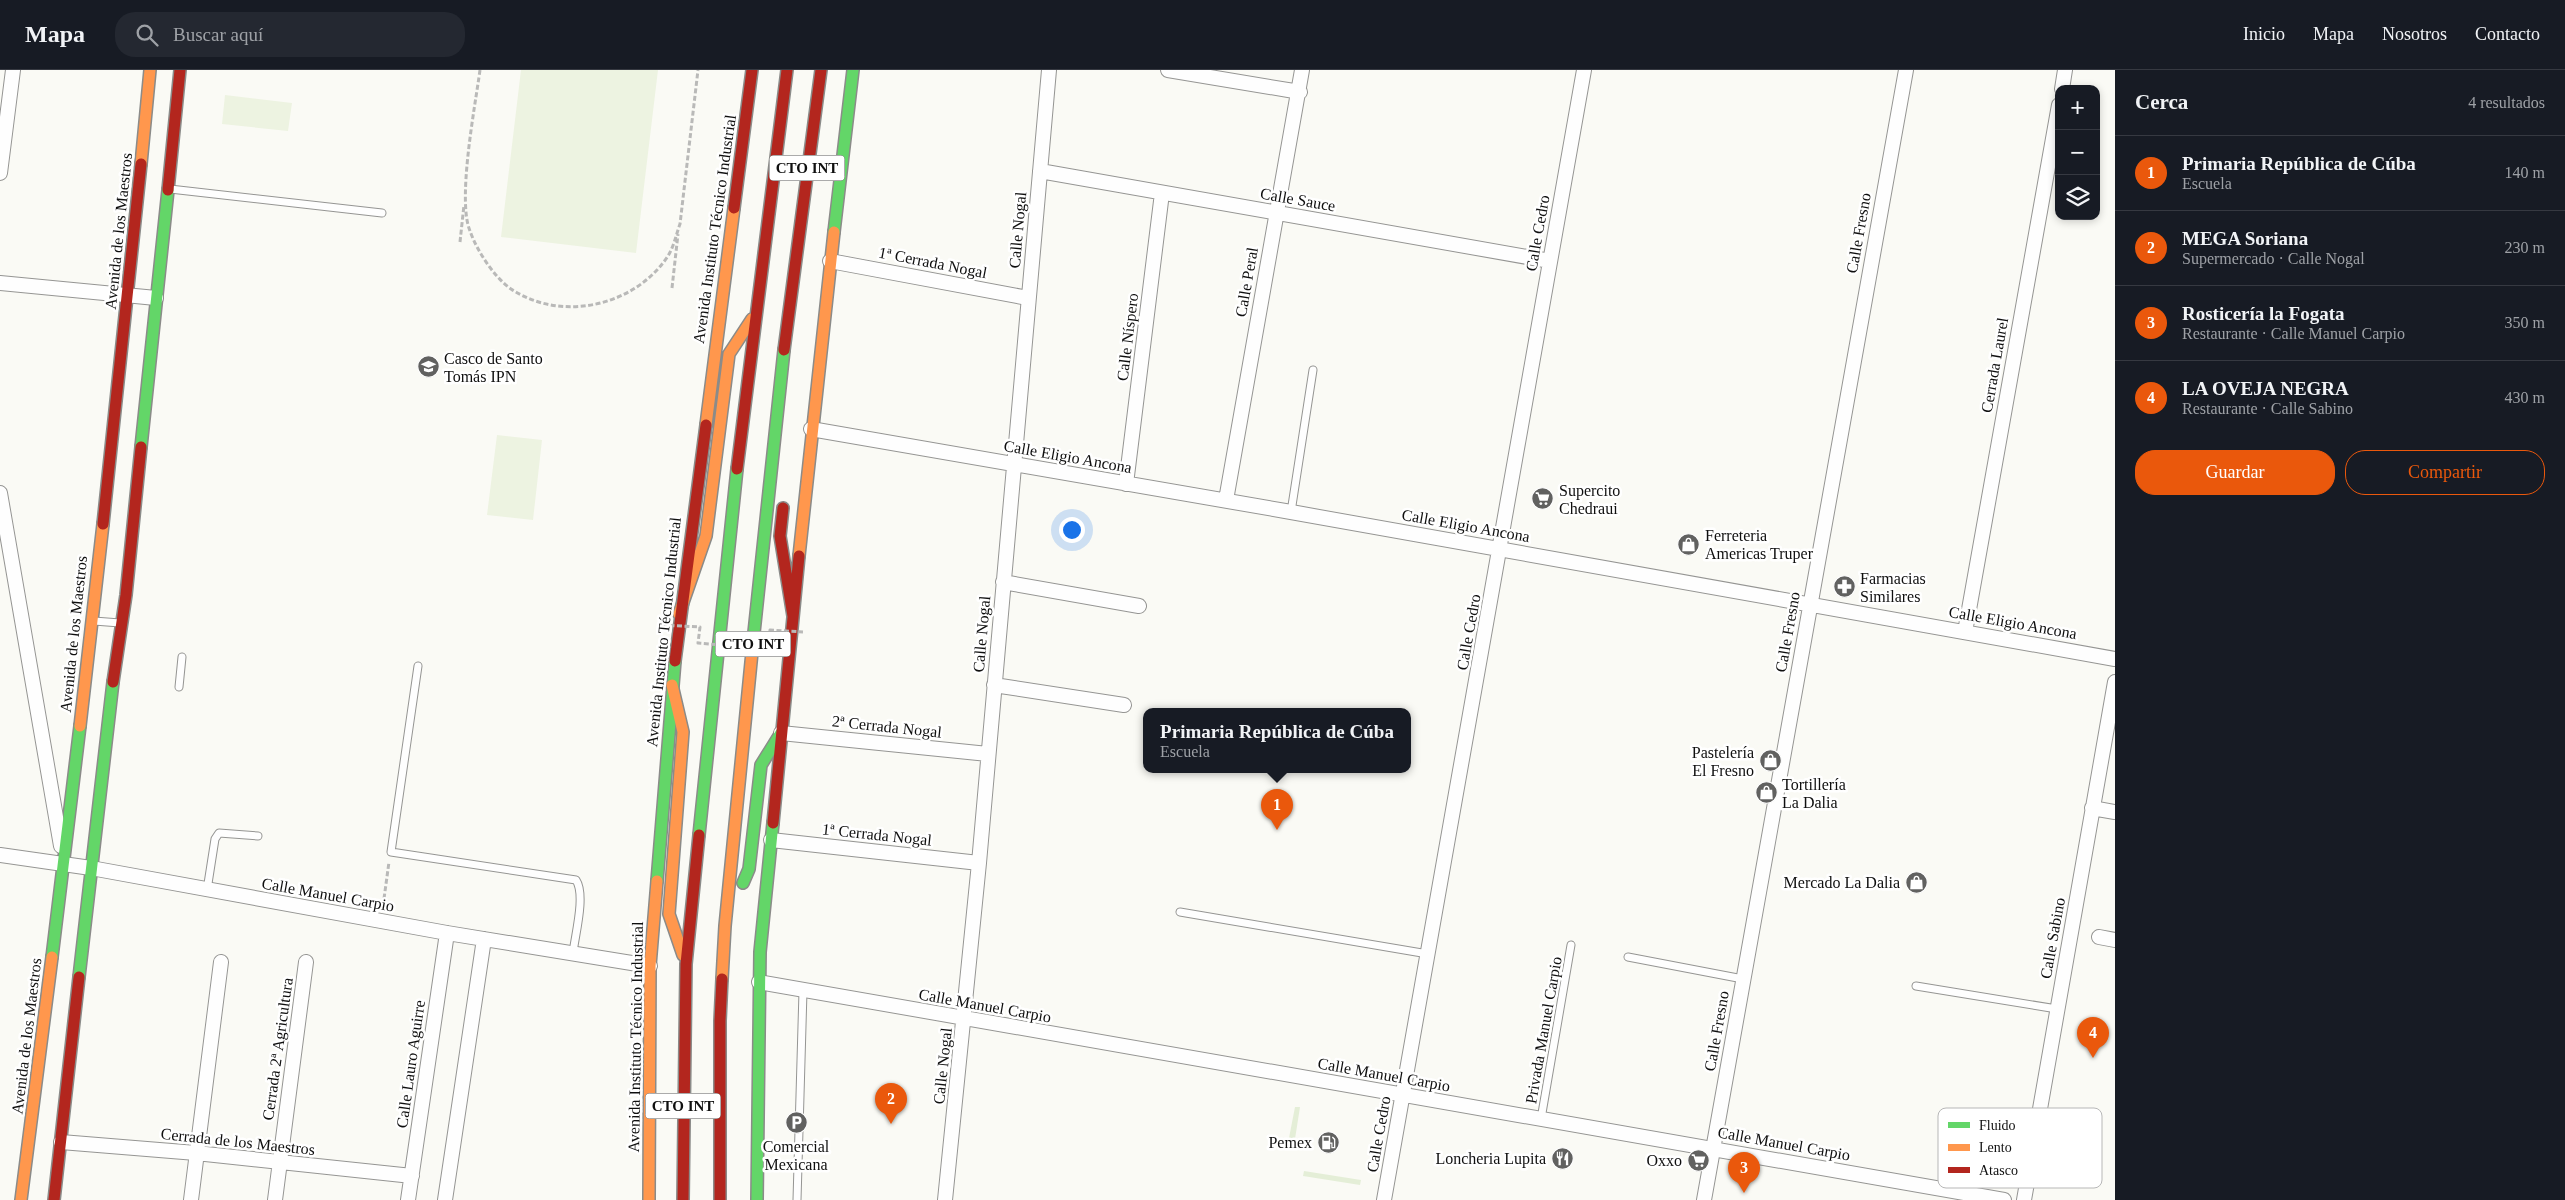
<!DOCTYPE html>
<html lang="es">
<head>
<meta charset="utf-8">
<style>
	:root { --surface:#171b24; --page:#242831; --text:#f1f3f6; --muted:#9ea1a6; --line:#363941; --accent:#ea580c }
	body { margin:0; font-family:Georgia,serif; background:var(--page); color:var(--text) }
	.controls { position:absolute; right:15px; top:15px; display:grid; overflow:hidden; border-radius:10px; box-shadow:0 2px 8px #0003 }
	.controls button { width:45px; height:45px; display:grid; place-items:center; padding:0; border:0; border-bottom:1px solid var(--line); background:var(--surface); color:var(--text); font:25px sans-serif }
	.you { position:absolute; left:1071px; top:459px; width:18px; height:18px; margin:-12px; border:4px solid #fff; border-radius:50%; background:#1a73e8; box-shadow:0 0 0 8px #1a73e833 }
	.badge { display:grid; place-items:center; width:32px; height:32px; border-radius:50%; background:var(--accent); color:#fff; font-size:16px; font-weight:700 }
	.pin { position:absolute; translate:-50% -41px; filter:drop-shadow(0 1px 2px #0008) }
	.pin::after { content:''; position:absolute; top:26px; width:18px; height:15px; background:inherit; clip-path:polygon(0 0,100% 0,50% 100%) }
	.popup { position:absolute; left:1143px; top:638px; width:268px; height:65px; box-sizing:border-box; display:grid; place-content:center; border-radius:10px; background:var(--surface); filter:drop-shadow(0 1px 4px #0005); font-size:16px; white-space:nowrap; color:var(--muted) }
	.popup b { font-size:19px; color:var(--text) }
	.popup::after { content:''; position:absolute; left:50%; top:100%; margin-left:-10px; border:10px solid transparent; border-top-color:var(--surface) }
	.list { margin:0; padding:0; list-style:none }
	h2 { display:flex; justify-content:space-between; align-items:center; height:65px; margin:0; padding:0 20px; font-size:21px }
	h2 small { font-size:16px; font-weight:400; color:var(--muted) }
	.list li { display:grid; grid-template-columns:32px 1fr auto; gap:15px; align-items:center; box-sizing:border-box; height:75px; padding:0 20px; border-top:1px solid var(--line) }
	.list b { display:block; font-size:19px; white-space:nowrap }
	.list p { margin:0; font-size:16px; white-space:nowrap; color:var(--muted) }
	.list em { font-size:16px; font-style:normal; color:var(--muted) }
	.actions { display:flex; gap:10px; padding:15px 20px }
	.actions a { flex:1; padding:11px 0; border:1px solid var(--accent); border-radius:20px; text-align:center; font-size:18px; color:var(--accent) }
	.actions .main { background:var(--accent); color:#fff }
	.icon { flex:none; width:28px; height:28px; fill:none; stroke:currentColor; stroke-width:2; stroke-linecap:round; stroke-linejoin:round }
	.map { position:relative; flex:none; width:2115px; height:1130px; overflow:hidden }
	header { display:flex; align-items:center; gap:30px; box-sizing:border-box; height:70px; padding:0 25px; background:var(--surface); border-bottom:1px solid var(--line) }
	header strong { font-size:24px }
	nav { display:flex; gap:28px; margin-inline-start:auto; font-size:18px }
	.search { width:350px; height:45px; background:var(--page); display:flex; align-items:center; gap:12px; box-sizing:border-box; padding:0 18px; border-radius:20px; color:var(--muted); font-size:19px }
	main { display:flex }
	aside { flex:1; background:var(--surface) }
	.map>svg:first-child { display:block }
	.green { fill:#e4eed7 }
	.pitch { fill:#edf3e1 }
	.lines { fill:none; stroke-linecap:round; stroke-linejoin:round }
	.lane-casing { stroke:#959593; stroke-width:9 }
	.street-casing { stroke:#959593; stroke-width:16 }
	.fast-casing { stroke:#8b8b89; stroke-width:14 }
	.slow-casing { stroke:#8b8b89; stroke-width:14 }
	.jam-casing { stroke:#8b8b89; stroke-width:14 }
	.path { stroke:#b9b9b8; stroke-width:3; stroke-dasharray:5 2.5; stroke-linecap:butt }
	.lane { stroke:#fefefe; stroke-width:7 }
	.street { stroke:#fefefe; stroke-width:14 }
	.fast { stroke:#63d668; stroke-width:11 }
	.slow { stroke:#ff974d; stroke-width:11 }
	.jam { stroke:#b3261e; stroke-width:11 }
	.path-bridge { stroke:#b9b9b8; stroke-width:3; stroke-dasharray:5 2.5; stroke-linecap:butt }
	.labels { text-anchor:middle; stroke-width:5; stroke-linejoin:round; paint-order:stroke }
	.shield { fill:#fff; stroke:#575757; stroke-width:1 }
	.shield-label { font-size:15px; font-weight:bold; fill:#0f0f0f }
	.street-label { font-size:16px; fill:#0f0f0f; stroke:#fff }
	.poi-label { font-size:16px; fill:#0f0f0f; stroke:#fff; text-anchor:start }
	.key { fill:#fff; stroke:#b7b7b7; stroke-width:1 }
	.key-label { font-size:14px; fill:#0f0f0f }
</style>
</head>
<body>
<header>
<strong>Mapa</strong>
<div class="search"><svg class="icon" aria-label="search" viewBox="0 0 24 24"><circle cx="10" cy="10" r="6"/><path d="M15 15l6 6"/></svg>Buscar aquí</div>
<nav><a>Inicio</a><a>Mapa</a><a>Nosotros</a><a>Contacto</a></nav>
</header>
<main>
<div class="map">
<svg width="2115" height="1130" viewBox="0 0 2115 1130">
	<rect width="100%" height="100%" fill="#fafaf5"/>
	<!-- green -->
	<path class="green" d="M1295,1037H1300L1295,1069L1289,1068Z
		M1304,1101L1361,1110L1360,1115L1303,1106Z"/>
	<!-- pitch -->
	<path class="pitch" d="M521,0H658L636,183L501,167Z
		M225,25L292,33L288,61L222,54Z
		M497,365L542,370L533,450L487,445Z"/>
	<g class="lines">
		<defs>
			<path id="lane" d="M170,119L382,143
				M1291,442L1313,300
				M94,551L120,553
				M418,596L391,782L576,810C586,825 575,865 573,883
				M179,617L182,587
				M207,820L215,769L219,763L258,766
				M1180,842L1428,884
				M1628,887L1743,909
				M1916,916L2057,939
				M1541,1049L1571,875
				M797,1130L803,921"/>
			<path id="street" d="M1168,0L1300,22
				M2062,19L2065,0
				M1040,101L1550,191
				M0,103L13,0
				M830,191L1028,228
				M0,213L156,228
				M811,359L1291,442L2115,589
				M1126,414L1162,123
				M0,423L61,776
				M1226,430L1302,0
				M1003,512L1139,536
				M1965,562L2059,35
				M994,615L1124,635
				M781,663L988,684
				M2092,738L2115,742
				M771,770L979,793
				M0,785L91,798L447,863L650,896
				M2099,867L2115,870
				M759,912L2004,1130
				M61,1072L196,1083L412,1106
				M191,1130L221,892
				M275,1130L306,892
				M408,1130L447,863
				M445,1130L484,869
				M945,1130L979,793L1049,0
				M1384,1130L1584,0
				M1704,1130L1906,0
				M2024,1130L2115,612"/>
			<path id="fast" d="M834,162L853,0
				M141,377L168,120
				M753,572L784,280
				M699,765L737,399
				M657,811L675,591
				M743,813L749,799L761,695L781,663
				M52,887L80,656
				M79,907L113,612
				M757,1130L760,882L773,753"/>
			<path id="slow" d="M141,94L150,0
				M706,355L734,138
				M799,486L834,162
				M679,544L706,466L729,284L752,249
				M672,615L683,662L669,844L683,885
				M80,656L103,454
				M722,909L725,856L753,572
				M21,1130L52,887
				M649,1130L650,896L657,811"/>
			<path id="jam" d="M168,120L180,0
				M734,138L752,0
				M784,280L821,0
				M737,399L787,0
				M783,438L780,466L793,546
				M103,454L141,94
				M675,591L706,355
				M113,612L126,525L141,377
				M773,753L799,486
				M54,1130L79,907
				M683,1130L686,894L699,765
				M720,1130V951L722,909"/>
		</defs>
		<!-- lane casing -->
		<use href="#lane" class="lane-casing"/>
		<!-- street casing -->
		<use href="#street" class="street-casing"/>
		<!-- fast casing -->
		<use href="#fast" class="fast-casing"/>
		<!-- slow casing -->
		<use href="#slow" class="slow-casing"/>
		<!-- jam casing -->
		<use href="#jam" class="jam-casing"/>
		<!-- path -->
		<path class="path" d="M480,0C475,37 457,130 470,161C477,181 494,207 511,219C562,253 635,236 668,186C674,176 676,165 680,154L698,0
			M460,172L464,135
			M672,218L678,164
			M383,836L389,792"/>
		<!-- lane -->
		<use href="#lane" class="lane"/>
		<!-- street -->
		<use href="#street" class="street"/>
		<!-- fast -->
		<use href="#fast" class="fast"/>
		<!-- slow -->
		<use href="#slow" class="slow"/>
		<!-- jam -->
		<use href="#jam" class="jam"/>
		<!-- path-bridge -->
		<path class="path-bridge" d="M662,555L700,557L698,573L768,579L770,560L803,562"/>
	</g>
	<!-- icons -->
	<defs>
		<symbol id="university-disc" viewBox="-11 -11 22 22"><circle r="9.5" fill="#616160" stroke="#fff"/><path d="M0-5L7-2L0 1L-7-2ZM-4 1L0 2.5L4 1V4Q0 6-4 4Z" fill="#fff"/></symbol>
		<symbol id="supermarket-disc" viewBox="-11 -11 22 22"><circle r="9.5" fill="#616160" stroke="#fff"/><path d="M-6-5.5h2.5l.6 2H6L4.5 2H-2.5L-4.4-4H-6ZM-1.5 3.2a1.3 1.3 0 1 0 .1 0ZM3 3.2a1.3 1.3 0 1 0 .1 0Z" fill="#fff"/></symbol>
		<symbol id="shop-disc" viewBox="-11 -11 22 22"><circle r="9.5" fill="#616160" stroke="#fff"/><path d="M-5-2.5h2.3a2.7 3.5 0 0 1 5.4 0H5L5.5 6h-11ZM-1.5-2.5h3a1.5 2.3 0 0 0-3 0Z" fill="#fff"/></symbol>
		<symbol id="pharmacy-disc" viewBox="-11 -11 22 22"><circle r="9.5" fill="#616160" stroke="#fff"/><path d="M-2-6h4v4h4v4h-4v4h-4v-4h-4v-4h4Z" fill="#fff"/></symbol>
		<symbol id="parking-disc" viewBox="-11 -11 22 22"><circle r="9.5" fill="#616160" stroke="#fff"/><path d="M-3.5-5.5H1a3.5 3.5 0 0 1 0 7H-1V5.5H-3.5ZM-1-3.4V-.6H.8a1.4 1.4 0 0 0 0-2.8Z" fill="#fff"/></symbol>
		<symbol id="fuel-disc" viewBox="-11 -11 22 22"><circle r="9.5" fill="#616160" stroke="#fff"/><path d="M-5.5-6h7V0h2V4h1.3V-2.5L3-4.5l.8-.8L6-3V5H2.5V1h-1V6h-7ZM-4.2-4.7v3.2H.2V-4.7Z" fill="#fff"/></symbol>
		<symbol id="restaurant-disc" viewBox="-11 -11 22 22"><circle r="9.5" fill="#616160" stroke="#fff"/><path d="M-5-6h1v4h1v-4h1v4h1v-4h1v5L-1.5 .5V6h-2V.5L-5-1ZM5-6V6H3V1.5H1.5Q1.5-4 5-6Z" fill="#fff"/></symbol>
	</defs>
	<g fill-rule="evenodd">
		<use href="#university-disc" x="416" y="284" width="25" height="25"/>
		<use href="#supermarket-disc" x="1530" y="416" width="25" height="25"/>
		<use href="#shop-disc" x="1676" y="462" width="25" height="25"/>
		<use href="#pharmacy-disc" x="1832" y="504" width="25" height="25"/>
		<use href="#shop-disc" x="1758" y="678" width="25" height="25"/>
		<use href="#shop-disc" x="1754" y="710" width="25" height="25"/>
		<use href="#shop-disc" x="1904" y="800" width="25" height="25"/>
		<use href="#parking-disc" x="784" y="1040" width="25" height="25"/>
		<use href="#fuel-disc" x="1316" y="1060" width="25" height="25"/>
		<use href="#restaurant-disc" x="1550" y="1076" width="25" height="25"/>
		<use href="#supermarket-disc" x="1686" y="1078" width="25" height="25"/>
	</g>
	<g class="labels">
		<!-- shield labels -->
		<g class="shield">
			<rect x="769.5" y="85.5" width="75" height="25" rx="4"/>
			<rect x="715.5" y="561.5" width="75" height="25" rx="4"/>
			<rect x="645.5" y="1023.5" width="75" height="25" rx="4"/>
		</g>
		<g class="shield-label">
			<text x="807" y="103">CTO INT</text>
			<text x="753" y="579">CTO INT</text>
			<text x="683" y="1041">CTO INT</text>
		</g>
		<!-- street labels -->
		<g class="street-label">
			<text transform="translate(1298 129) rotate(10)" y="6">Calle Sauce</text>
			<text transform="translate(714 159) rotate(-82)" y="6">Avenida Instituto Técnico Industrial</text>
			<text transform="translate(1017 160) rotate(-85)" y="6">Calle Nogal</text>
			<text transform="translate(118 161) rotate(-84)" y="6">Avenida de los Maestros</text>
			<text transform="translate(1537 163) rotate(-80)" y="6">Calle Cedro</text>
			<text transform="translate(1858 163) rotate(-80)" y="6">Calle Fresno</text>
			<text transform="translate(933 192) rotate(11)" y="6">1ª Cerrada Nogal</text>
			<text transform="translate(1246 212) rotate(-80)" y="6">Calle Peral</text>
			<text transform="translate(1127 267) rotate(-83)" y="6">Calle Níspero</text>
			<text transform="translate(1994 295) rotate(-80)" y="6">Cerrada Laurel</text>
			<text transform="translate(1068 386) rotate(10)" y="6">Calle Eligio Ancona</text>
			<text transform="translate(1466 455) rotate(10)" y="6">Calle Eligio Ancona</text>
			<text transform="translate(2013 552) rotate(10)" y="6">Calle Eligio Ancona</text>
			<text transform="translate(663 562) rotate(-84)" y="6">Avenida Instituto Técnico Industrial</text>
			<text transform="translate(1468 562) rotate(-80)" y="6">Calle Cedro</text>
			<text transform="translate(1787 562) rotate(-80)" y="6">Calle Fresno</text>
			<text transform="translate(73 564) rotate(-84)" y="6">Avenida de los Maestros</text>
			<text transform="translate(981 564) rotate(-85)" y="6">Calle Nogal</text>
			<text transform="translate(887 656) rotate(6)" y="6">2ª Cerrada Nogal</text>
			<text transform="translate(877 764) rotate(6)" y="6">1ª Cerrada Nogal</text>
			<text transform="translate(328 824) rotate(10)" y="6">Calle Manuel Carpio</text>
			<text transform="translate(2052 868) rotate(-80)" y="6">Calle Sabino</text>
			<text transform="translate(985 935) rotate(10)" y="6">Calle Manuel Carpio</text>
			<text transform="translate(1543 960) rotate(-80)" y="6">Privada Manuel Carpio</text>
			<text transform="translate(1716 961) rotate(-80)" y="6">Calle Fresno</text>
			<text transform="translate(26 966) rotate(-83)" y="6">Avenida de los Maestros</text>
			<text transform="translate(635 967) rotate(-89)" y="6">Avenida Instituto Técnico Industrial</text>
			<text transform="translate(277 979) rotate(-82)" y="6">Cerrada 2ª Agricultura</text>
			<text transform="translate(410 994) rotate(-82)" y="6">Calle Lauro Aguirre</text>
			<text transform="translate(942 996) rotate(-84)" y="6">Calle Nogal</text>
			<text transform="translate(1384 1004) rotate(10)" y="6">Calle Manuel Carpio</text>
			<text transform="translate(1378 1064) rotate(-80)" y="6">Calle Cedro</text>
			<text transform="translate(238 1071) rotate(6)" y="6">Cerrada de los Maestros</text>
			<text transform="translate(1784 1073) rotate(10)" y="6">Calle Manuel Carpio</text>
		</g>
		<!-- poi labels -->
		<g class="poi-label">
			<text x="444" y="294">Casco de Santo<tspan x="444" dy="18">Tomás IPN</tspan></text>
			<text x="1559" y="426">Supercito<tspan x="1559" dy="18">Chedraui</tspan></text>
			<text x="1705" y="471">Ferreteria<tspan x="1705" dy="18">Americas Truper</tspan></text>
			<text x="1860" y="514">Farmacias<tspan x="1860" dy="18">Similares</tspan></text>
			<text x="1754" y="688" text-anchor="end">Pastelería<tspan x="1754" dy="18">El Fresno</tspan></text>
			<text x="1782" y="720">Tortillería<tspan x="1782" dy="18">La Dalia</tspan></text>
			<text x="1900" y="818" text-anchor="end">Mercado La Dalia</text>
			<text x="1312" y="1078" text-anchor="end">Pemex</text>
			<text x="796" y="1082" text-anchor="middle">Comercial<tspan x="796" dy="18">Mexicana</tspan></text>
			<text x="1546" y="1094" text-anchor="end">Loncheria Lupita</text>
			<text x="1682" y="1096" text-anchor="end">Oxxo</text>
		</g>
	</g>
	<!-- legend -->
	<rect x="1938" y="1038" width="164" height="80" rx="8" class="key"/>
	<rect x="1948" y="1052" width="22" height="6" fill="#63d668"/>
	<rect x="1948" y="1074" width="22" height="7" fill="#ff974d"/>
	<rect x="1948" y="1097" width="22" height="6" fill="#b3261e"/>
	<g class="key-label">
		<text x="1979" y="1060">Fluido</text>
		<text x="1979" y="1082">Lento</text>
		<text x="1979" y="1105">Atasco</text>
	</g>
</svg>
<div class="controls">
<button>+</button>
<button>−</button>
<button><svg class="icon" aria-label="layers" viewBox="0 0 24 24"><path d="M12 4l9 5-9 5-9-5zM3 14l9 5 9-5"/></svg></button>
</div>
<div class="you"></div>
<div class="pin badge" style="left:1277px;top:760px">1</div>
<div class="popup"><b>Primaria República de Cúba</b>Escuela</div>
<div class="pin badge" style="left:891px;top:1054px">2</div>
<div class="pin badge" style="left:1744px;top:1123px">3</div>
<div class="pin badge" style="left:2093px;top:988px">4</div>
</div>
<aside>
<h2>Cerca<small>4 resultados</small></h2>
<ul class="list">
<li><span class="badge">1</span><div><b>Primaria República de Cúba</b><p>Escuela</p></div><em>140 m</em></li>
<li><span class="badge">2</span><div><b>MEGA Soriana</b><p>Supermercado · Calle Nogal</p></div><em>230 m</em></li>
<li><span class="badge">3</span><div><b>Rosticería la Fogata</b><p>Restaurante · Calle Manuel Carpio</p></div><em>350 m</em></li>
<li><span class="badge">4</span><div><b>LA OVEJA NEGRA</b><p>Restaurante · Calle Sabino</p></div><em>430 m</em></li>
</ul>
<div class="actions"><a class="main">Guardar</a><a>Compartir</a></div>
</aside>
</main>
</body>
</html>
